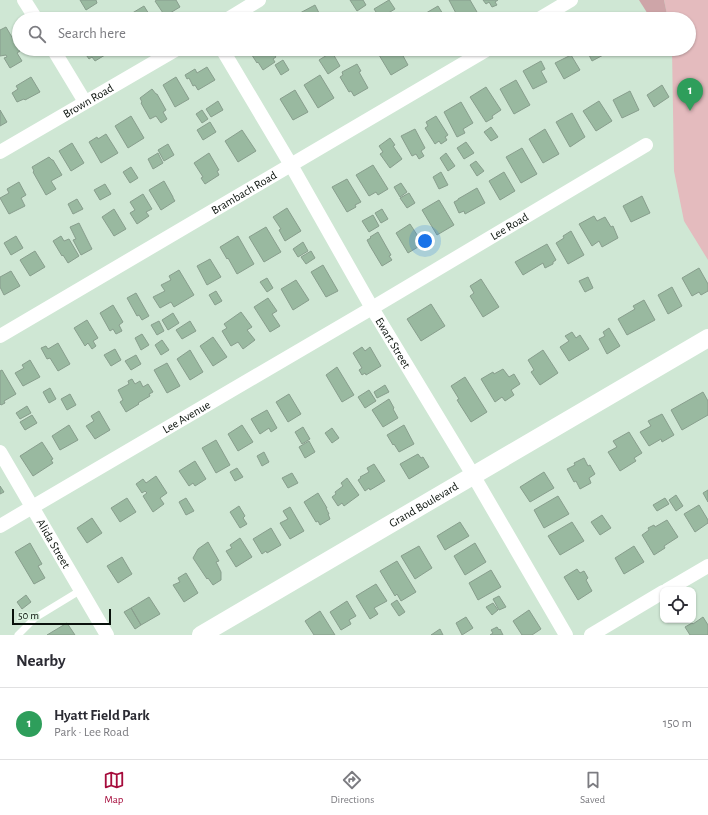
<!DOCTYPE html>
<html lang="en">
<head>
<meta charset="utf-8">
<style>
	:root { --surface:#fff; --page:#f7f7f7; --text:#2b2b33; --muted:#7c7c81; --line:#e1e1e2; --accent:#a60c3c }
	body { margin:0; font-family:"Alegreya Sans",sans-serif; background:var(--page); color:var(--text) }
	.controls { position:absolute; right:12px; bottom:12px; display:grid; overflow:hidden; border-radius:8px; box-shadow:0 1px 3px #0004 }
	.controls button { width:36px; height:36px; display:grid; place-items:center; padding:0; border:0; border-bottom:1px solid var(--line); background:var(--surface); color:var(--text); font:20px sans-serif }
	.scale { position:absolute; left:12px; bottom:10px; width:99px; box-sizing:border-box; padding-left:4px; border:2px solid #0a120c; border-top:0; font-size:11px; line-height:14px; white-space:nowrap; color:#0a120c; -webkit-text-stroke:3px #dcf4e1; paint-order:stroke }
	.you { position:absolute; left:425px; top:241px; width:14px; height:14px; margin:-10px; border:3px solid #fff; border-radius:50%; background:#1a73e8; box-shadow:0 0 0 6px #1a73e833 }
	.badge { display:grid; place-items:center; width:26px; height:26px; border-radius:50%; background:var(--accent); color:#fff; font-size:13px; font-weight:700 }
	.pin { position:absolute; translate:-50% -33px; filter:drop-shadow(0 1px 2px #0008) }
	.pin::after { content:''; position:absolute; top:21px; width:14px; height:12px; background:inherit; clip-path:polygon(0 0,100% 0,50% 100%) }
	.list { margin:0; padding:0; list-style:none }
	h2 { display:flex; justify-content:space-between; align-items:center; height:52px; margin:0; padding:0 16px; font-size:17px }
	h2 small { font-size:13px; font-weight:400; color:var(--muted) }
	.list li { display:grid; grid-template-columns:26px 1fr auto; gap:12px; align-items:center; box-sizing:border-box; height:72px; padding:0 16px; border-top:1px solid var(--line) }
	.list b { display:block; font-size:15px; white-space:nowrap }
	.list p { margin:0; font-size:13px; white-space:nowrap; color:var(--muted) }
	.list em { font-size:13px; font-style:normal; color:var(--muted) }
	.icon { flex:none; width:22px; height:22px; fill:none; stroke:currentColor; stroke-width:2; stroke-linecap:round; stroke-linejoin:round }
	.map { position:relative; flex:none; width:708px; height:635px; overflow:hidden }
	.search { position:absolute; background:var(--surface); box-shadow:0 1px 3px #0004; left:12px; right:12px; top:12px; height:44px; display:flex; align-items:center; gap:10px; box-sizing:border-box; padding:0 14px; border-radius:22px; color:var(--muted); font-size:15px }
	.sheet { height:124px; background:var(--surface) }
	nav { display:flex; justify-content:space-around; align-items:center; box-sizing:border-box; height:56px; border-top:1px solid var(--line); background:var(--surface); font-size:11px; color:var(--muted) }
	nav a { display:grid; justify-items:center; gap:2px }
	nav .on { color:var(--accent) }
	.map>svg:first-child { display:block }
	.green { fill:#e4bbbe }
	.forest { fill:#cea5a8 }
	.building { fill:#99b9a0; stroke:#889e8d }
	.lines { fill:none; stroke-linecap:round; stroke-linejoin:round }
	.service { stroke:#fff; stroke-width:7 }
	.minor { stroke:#fff; stroke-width:14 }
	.tertiary { stroke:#fff; stroke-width:18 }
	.labels { text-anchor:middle; stroke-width:3; stroke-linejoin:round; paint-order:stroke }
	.street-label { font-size:12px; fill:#0a120c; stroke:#dcf4e1 }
</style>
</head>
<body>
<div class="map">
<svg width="708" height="635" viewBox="0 0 708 635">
	<rect width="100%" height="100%" fill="#cfe7d4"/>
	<!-- green -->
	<path class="green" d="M664,0H708V260L684,221L674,171L672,49H689V19H668Z"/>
	<!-- forest -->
	<path class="forest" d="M639,0H664L668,19H651Z"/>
	<!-- building -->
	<path class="building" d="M80,0H96L97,3L86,10Z
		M157,0H176L180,7L165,16L155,1Z
		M350,0H363L366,5L357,11Z
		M389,0L395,9L380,18L374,9Z
		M449,0H470L477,12L464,19H459Z
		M483,0H498L495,2L497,5L492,7L489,2L486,4Z
		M315,5L322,19H303L300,13Z
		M144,6L152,19H131L129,15Z
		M438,6L446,19H423L421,16Z
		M630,13L633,19H620Z
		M288,15L290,19H281Z
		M6,27L20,51L17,53L22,61L10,68L4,58L7,57L6,55L0,56V30Z
		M82,49H102L105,55L95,61L92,57L89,59Z
		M248,49H273L275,52L273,53L276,57L273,59L275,62L263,70L258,62L257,63Z
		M390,49H401L404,53L402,54L408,65L391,75L379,55Z
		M586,49H605L607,53L592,61Z
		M332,52L340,66L328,74L319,60Z
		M571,55L580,70L564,79L555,63Z
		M283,60L289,70L281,75L275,65Z
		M541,61L545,69L541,71L547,82L533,89L523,71Z
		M357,64L361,71L359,72L368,88L354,96L351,91L349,92L340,77L343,75L342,72Z
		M207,67L215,80L198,90L195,85L193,86L189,78L187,79L185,75L195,69L197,73Z
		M320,75L334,98L318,108L304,85Z
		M31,77L40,92L25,100L24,99L17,102L12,93L18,89L16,86Z
		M176,77L189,99L175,107L163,85Z
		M516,80L530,105L514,114L500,89Z
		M662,85L669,97L654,107L647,95Z
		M486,87L501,110L492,116L493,118L486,122L470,97Z
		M152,89L156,94H157L166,110L163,112L167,119L161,123L156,116L150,119L141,103L142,102L140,98Z
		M295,90L308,112L293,120L280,99Z
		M630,91L639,110L622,118L613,100Z
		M218,101L223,110L211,117L206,109Z
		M599,101L612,121L596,131L583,111Z
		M461,102L473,123L463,129L465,133L457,137L444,112Z
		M0,110L7,122L0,126Z
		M202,110L208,119L202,123L196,114Z
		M572,113L585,137L570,147L556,122Z
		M131,116L144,138L128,148L115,126Z
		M436,116L448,135L445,137L447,140L441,144L439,141L435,144L425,128L428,126L426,122Z
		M210,122L216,132L203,140L197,130Z
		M491,127L498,137L491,141L484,132Z
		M415,129L425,148L421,151L424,156L419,159L416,154L412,156L401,136Z
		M545,129L559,154L543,163L529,139Z
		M242,130L256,151L238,162L225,141Z
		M106,134L118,153L101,163L89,142L97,137L98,139Z
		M390,138L395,145L393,146L402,159L390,168L380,154L383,152L379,146Z
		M466,142L474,153L464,159L457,148Z
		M72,143L84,163L71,171L59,151Z
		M168,144L174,155L164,161L158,150Z
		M522,148L537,174L521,183L506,157Z
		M158,153L163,163L153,169L148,159Z
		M209,153L219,170L217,171L219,175L205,184L201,178L203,177L194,163Z
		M446,153L455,166L448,171L440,158Z
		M49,157L52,160H53L62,175L51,181L56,189L46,195L33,172L34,171L32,167Z
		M476,161L484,171L477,176L470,165Z
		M373,165L388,189L378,195L376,192L369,196L356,175Z
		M131,167L138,178L130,183L123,172Z
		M441,172L448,185L439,189L433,177Z
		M504,172L515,191L500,200L489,181Z
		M347,179L361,202L355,205L356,207L347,212L332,187Z
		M164,181L173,197V198L175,201L161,210L149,190Z
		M19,182L26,195L21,198L25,206L9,214L0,198L9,193L7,189Z
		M401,183L407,192L400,197L394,187Z
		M105,184L111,194L100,200L94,190Z
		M477,188L485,203L465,214L464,211L459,213L454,202L458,200V199Z
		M409,193L415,203L407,208L400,198Z
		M143,194L152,209L146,212L149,216L137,224L130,213L135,210L130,202Z
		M642,196L650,213L631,222L623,206Z
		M77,199L83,209L73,214L68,204Z
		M439,200L454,225L437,235L422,210Z
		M287,208L301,231L285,241L279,230L281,229L273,217Z
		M114,209L126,229L114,236L102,217Z
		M382,209L388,219L381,223L375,213Z
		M373,215L379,226L369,232L362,221Z
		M594,216L597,221L605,217L611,227L613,226L618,238L602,247L599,241L592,246L579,224Z
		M79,223L92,249L81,255L73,240L76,239L70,227Z
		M410,224L423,244L408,253L396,233Z
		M266,227L281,252L264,262L249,237Z
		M571,231L584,255L568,264L556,243L564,238L563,236Z
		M378,232L391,255L389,256L392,260L382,266L370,246L367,240L371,238L370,237Z
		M16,236L23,248L11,255L4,243Z
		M61,236L64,241L69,239L79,256L68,263L63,255L62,256L53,241Z
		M238,236L254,264L237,274L228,258L227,259L220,247Z
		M303,242L308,251L298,257L293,249Z
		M547,244L556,260L553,262V264L545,268L543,263L523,275L515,262Z
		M35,251L45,267L30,276L20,260Z
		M311,251L315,258L306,264L301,257Z
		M210,259L221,277L207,285L197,266Z
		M323,265L338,291L326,297L311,272Z
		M699,268L708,284V291L701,295L699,292L692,296L682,278Z
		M179,270L194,295L174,307L171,302L160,308L153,297L165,291L161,285L171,280L169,276Z
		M11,271L20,286L4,295L0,287V277Z
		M588,277L593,288L585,292L579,281Z
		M267,278L273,288L267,292L260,282Z
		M481,279L499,307L483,317L470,296L474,293L470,286Z
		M296,280L309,300L293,310L281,289Z
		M672,287L682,306L668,314L658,295Z
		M216,291L222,301L215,305L209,295Z
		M136,293L149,316L142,320L139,315L137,316L127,298Z
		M268,298L277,311L272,314L280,326L270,332L254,307Z
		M644,300L655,320L627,335L618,319L635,309L633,306Z
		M431,304L445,326L421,341L407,319Z
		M113,305L123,322L119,325L122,331L116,334L113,329L110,331L100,313Z
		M241,312L252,327L247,330L255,340L243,349L238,342L231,346L222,331L227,328L224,324Z
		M173,313L179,323L168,330L162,320Z
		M87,320L98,338L93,341L96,346L92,349L88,343L85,346L74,328Z
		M159,321L164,331L157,335L151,325Z
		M190,321L196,331L182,339L176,330Z
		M609,328L620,346L607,354L599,339L605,336L603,332Z
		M572,332L576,338L580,335L589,349L569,361L560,347L569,341L565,336Z
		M142,334L149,345L141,350L135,338Z
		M213,337L227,357L213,366L200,346Z
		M162,340L169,350L161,355L155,345Z
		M58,343L70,364L58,371L50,358L47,359L41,348L46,346L48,349Z
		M362,347L365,351L370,347L381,366L366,375L365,373L362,375L359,370L362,368L353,353Z
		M115,349L121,360L111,366L104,355Z
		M190,350L203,372L190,380L177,359Z
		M543,350L558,373L540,385L531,372L534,370L528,360Z
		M136,355L141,364L131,370L125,361Z
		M30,360L40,377L23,386L15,373L24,368L22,365Z
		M167,363L180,386L167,393L154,370Z
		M337,367L354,395L342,402L326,375Z
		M503,369L509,377L514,374L520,384L511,390L514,395L505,401L502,397L495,402L481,379L493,372L494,374Z
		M2,370L16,394L4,401L5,403L1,405L0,404V371Z
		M465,377L487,412L471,422L457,400L459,399L451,386Z
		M132,379L135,384L140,381L143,387L148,384L153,392L149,394L150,396L138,403L139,404L126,412L120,402L123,400L118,390L129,384L128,381Z
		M385,385L389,392L377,398L374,392Z
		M50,388L56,399L49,403L43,392Z
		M369,390L376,401L365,408L358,397Z
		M703,392L708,401V415L682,430L671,410Z
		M70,394L76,405L67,410L61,399Z
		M289,394L301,414L288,422L276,402Z
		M389,399L394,408L393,409L398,418L383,427L372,410Z
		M27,406L31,413L20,419L16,413Z
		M267,410L277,428L271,432L269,428L260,434L251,419Z
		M99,411L110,430L95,439L86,426L94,421L91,416Z
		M662,414L674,435L662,442L661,439L649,446L640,432L651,426L648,421Z
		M32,415L37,423L25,430L20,422Z
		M69,425L78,440L60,450L52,436Z
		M242,425L253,442L238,451L228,434Z
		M404,425L414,444L399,452L394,444L393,445L387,435Z
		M303,427L310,439L302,444L295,432Z
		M332,428L339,438L332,443L325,433Z
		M629,432L642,453L634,458L636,461L620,471L608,452L617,447L613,441Z
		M216,440L230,465L216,473L202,448Z
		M309,441L315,452L305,458L299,447Z
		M42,442L53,459L51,460L53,463L33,476L20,456Z
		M264,452L269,462L262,466L257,456Z
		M418,454L421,458L423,457L429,467L409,479L400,464Z
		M584,458L588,466L590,465L595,474L589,478L591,483L580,489L576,481L574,482L567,469L575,465L574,463Z
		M195,461L206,479L195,486L193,483L189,486L179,471Z
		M374,464L385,481L370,490L369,488L365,491L358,480L361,478L360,477L369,472L367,468Z
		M237,468L243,477L235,481L230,472Z
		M544,472L554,488L530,502L520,487Z
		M292,473L298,483L288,488L282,478Z
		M156,476L167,493L160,498L164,504L153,512L143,496L147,493L145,491L142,493L136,484L143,479L146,483Z
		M347,478L359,495L344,506L342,503L338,506L332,497L336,494L335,492L343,486L341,483Z
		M0,486L4,492L0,494Z
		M708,490V502L703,493Z
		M318,493L327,508H326L329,514H328L330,519L320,525L318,521L316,522L304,502Z
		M676,495L683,506L676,511L669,500Z
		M558,496L569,514L544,528L534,510Z
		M127,498L136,512L120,522L111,508Z
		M186,498L194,511L186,515L179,502Z
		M665,498L669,504L657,511L653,505Z
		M699,505L708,520V523L695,532L684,514Z
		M239,506L245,516L243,518L247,524L240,528L230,512Z
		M290,507L304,531L290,539L280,523L288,519L283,511Z
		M602,515L611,528L600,535L591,522Z
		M92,518L102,533L87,543L77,528Z
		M667,520L678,537L664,546L665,548L654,555L642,535L649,530L648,528L654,525L655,527Z
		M460,522L469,536L445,550L437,536Z
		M572,522L584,541L560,555L548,536Z
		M271,528L281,545L267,553L266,551L262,554L253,539Z
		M240,538L252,557L236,567L226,551L232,548L230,545Z
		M208,542L219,561L216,562L221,572V580L213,585L208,578L207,579L193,558L198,549Z
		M30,543L42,564L38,566L45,578L34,584L15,552Z
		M475,543L486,562L465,575L454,556Z
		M419,546L432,568L415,579L401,556Z
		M634,546L644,562L624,574L615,558Z
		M122,557L132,574L118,583L107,566Z
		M397,561L416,592L401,601L397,594L395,596L380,571Z
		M577,569L580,573L584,571L588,578L586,580L592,591L578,600L564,577Z
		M491,570L501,587L478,600L469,583Z
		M186,573L198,593L184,602L173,585L180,582L178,578Z
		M376,584L387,601L374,608L378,614L370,619L356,596Z
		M26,595L31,602L22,609L17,602Z
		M499,596L506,607L499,610L493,599Z
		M149,597L160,614L141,625L131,608Z
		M397,600L405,612L399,616L391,604Z
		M347,601L356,616L349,620L351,624L341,630L330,612Z
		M493,603L498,610L492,615L486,607Z
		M131,608L141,625L135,629L124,612Z
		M529,610L541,629L532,635H522L513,621Z
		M320,611L335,635H314L305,621Z
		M466,617L473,628L462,635L456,623Z
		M703,617L708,625V635H690L685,627L692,623L693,624Z
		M67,623L75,635H47Z
		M497,627L499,630L500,629L503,635H490L493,633L491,630Z
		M440,629L443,635H431Z"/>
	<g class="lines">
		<!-- service -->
		<path class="service" d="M18,635L35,618L81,590"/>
		<!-- minor -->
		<g class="minor">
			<path d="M24,0L36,19"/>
			<path d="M228,19L259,0"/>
			<path d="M539,19L571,0"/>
			<path d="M53,49L85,102"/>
			<path id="s1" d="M222,49L291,165L372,308L473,475L566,635"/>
			<path id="s2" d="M0,152L177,49"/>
			<path id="s3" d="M0,336L488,49"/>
			<path id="s4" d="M0,452L107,635"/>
			<path id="s5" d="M0,526L372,308L646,145"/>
			<path d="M667,590L708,566"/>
			<path d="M591,635L663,592"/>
		</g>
		<!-- tertiary -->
		<path class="tertiary" id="s6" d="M201,635L708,338"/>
	</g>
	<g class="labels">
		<!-- street labels -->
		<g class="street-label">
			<text dy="4" stroke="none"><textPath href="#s2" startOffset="102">Brown Road</textPath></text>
			<text dy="4" stroke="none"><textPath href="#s3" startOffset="283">Brambach Road</textPath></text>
			<text dy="4" stroke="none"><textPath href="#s5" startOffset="591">Lee Road</textPath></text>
			<text dy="4" stroke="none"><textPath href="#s1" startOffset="340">Ewart Street</textPath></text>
			<text dy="4" stroke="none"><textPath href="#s5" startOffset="216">Lee Avenue</textPath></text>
			<text dy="4" stroke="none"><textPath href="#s6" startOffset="258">Grand Boulevard</textPath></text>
			<text dy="4" stroke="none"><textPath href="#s4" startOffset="106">Alida Street</textPath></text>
		</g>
	</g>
</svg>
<div class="controls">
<button><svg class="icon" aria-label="locate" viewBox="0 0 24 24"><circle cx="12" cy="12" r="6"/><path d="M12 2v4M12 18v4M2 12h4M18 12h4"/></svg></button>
</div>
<div class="scale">50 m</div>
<div class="you"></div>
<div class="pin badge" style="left:690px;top:111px;background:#2e9e5b">1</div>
<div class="search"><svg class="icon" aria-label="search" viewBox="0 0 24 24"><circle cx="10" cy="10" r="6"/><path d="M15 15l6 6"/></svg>Search here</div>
</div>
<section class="sheet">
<h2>Nearby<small></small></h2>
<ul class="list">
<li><span class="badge" style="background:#2e9e5b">1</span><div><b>Hyatt Field Park</b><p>Park · Lee Road</p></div><em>150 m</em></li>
</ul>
</section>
<nav>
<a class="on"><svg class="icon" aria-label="map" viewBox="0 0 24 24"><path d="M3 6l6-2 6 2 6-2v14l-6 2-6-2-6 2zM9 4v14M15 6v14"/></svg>Map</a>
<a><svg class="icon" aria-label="directions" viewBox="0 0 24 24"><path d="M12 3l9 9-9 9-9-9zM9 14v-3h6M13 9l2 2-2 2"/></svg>Directions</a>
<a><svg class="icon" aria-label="saved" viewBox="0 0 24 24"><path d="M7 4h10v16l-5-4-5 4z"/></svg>Saved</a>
</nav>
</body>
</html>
